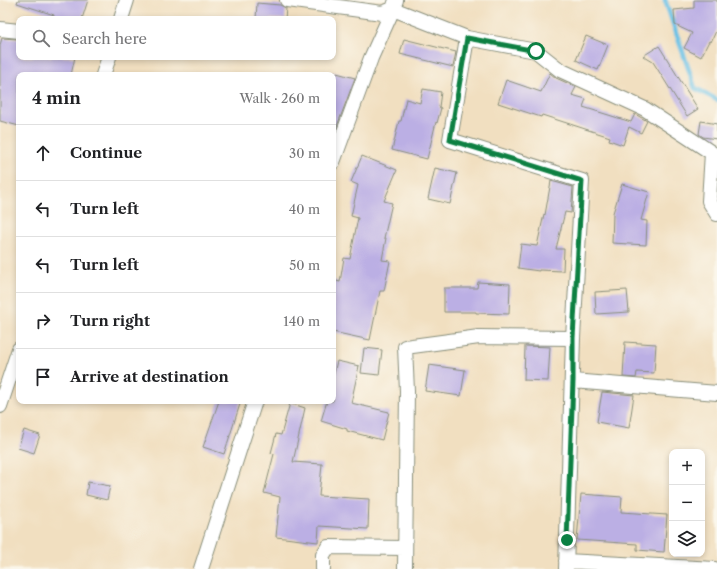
<!DOCTYPE html>
<html lang="en">
<head>
<meta charset="utf-8">
<style>
	:root { --surface:#fff; --page:#f2f2f2; --text:#202124; --muted:#757577; --line:#e0e0e0 }
	body { margin:0; font-family:"Libre Caslon Text",serif; background:var(--page); color:var(--text) }
	.controls { position:absolute; right:12px; bottom:12px; display:grid; overflow:hidden; border-radius:8px; box-shadow:0 2px 6px #0003 }
	.controls button { width:36px; height:36px; display:grid; place-items:center; padding:0; border:0; border-bottom:1px solid var(--line); background:var(--surface); color:var(--text); font:20px sans-serif }
	.stop { position:absolute; width:12px; height:12px; margin:-9px; border:3px solid #0b8043; border-radius:50%; background:#fff }
	.stop.end { background:#0b8043; border-color:#fff; box-shadow:0 1px 4px #0008 }
	.list { margin:0; padding:0; list-style:none }
	h2 { display:flex; justify-content:space-between; align-items:center; height:52px; margin:0; padding:0 16px; font-size:17px }
	h2 small { font-size:13px; font-weight:400; color:var(--muted) }
	.list li { display:grid; grid-template-columns:26px 1fr auto; gap:12px; align-items:center; box-sizing:border-box; height:56px; padding:0 16px; border-top:1px solid var(--line) }
	.list b { display:block; font-size:15px; white-space:nowrap }
	.list em { font-size:13px; font-style:normal; color:var(--muted) }
	.icon { flex:none; width:22px; height:22px; fill:none; stroke:currentColor; stroke-width:2; stroke-linecap:round; stroke-linejoin:round }
	.map { position:relative; flex:none; width:717px; height:569px; overflow:hidden }
	.search { position:absolute; background:var(--surface); box-shadow:0 2px 6px #0003; left:16px; top:16px; width:320px; height:44px; display:flex; align-items:center; gap:10px; box-sizing:border-box; padding:0 14px; border-radius:8px; color:var(--muted); font-size:15px }
	.panel { position:absolute; background:var(--surface); box-shadow:0 2px 6px #0003; left:16px; top:72px; width:320px; height:332px; border-radius:8px }
	.map>svg:first-child { display:block }
	.lines { fill:none; stroke-linecap:round; stroke-linejoin:round }
	.stream { stroke:#68c0e5; stroke-width:5 }
	.building { fill:#bbafe4 }
	.minor-casing { stroke:#888e7a; stroke-width:16 }
	.minor { stroke:#fff; stroke-width:14 }
	.route { stroke:#0b8043; stroke-width:5 }
</style>
</head>
<body>
<div class="map">
<svg width="717" height="569" viewBox="0 0 717 569">
	<rect width="100%" height="100%" fill="#fbf7ec"/>
	<filter id="ink" filterUnits="userSpaceOnUse"><feTurbulence type="fractalNoise" baseFrequency=".025" numOctaves="2"/><feDisplacementMap in="SourceGraphic" scale="8" xChannelSelector="R" yChannelSelector="G"/><feConvolveMatrix kernelMatrix="1 2 1 2 8 2 1 2 1" color-interpolation-filters="sRGB"/></filter>
	<filter id="wash" filterUnits="userSpaceOnUse"><feTurbulence type="fractalNoise" baseFrequency=".012" numOctaves="4" result="noise"/><feDisplacementMap in="SourceGraphic" scale="16" xChannelSelector="R" yChannelSelector="G"/><feGaussianBlur stdDeviation="0.9" result="paint"/><feColorMatrix in="noise" values="0 0 0 0 0 0 0 0 0 0 0 0 0 0 0 0 0 1.4 0 .05"/><feComposite in="paint" operator="in"/></filter>
	<g filter="url(#wash)">
		<rect width="100%" height="100%" fill="#f1dfc0"/>
		<g class="lines">
			<!-- stream -->
			<path class="stream" d="M665,0L695,88L717,100"/>
		</g>
		<g id="blocks">
			<!-- building -->
			<path class="building" d="M18,0H88L82,19H53L54,15L17,3Z
				M694,0H717V29L711,42L709,41L701,57L684,48L692,33L675,25L674,10L694,8Z
				M257,3L280,5L286,8L285,19H256Z
				M586,36L608,45L598,70L576,60Z
				M2,38L19,39V57H75L71,75H19V126L0,121V45Z
				M404,39L456,52L453,67L400,54Z
				M659,46L698,109L687,116L653,62L643,56Z
				M333,72L355,78L333,137Z
				M550,73L556,78L576,87L572,95L586,99L583,107L631,122L635,114L647,121L641,133L629,127L623,145L609,140L610,137L542,115L541,117L498,103L506,80L541,92Z
				M423,89L441,92L439,107L441,108L437,123L436,122L427,159L392,150L399,121H401L406,99L420,103Z
				M701,121L717,124V139L703,137L699,134Z
				M362,156L397,170L384,201L392,203L384,238H386L382,260L390,261L384,291H380L370,340L333,332V280L340,282L344,258L350,259L358,218L351,216L358,185L351,182Z
				M435,168L457,173L450,204L428,199Z
				M551,181L573,187L571,213L565,212L556,249H564L563,271L539,270V271L518,268L521,244L537,246L544,214L545,215Z
				M622,184L649,192L641,220L647,221L646,245L612,243L613,213Z
				M478,282L510,284L509,314L476,313V312H444V288H477Z
				M627,290L629,312L596,314L595,292Z
				M625,342L656,344L654,373L637,372L636,378L623,377Z
				M525,346L550,347L548,381L524,380Z
				M364,348L382,350L379,375L361,373Z
				M337,361L359,366L351,403L389,412L382,440L347,431V429L321,421L327,401H333V377Z
				M429,365L465,370L461,396L425,391Z
				M602,392L634,395L629,428L597,422Z
				M219,401H241L224,454L203,447Z
				M290,403L305,408L293,462L322,464L319,496L369,499L368,529L319,526L318,542L276,537L280,497L264,493L274,454L271,453L276,434L281,435Z
				M24,430L40,435L34,453L18,448Z
				M88,482L110,486L107,500L86,495Z
				M581,494L622,497L621,512L667,515L664,552L637,550V544L577,540Z"/>
		</g>
	</g>
	<g filter="url(#ink)">
		<use href="#blocks" fill-opacity="0" stroke="#888e7a" stroke-width="1"/>
		<g class="lines">
			<defs>
				<path id="minor" d="M287,0L382,13L393,9L467,38L450,140L582,181L573,338L479,337L405,347L407,391L405,569
					M121,19L127,0
					M0,29L19,31
					M467,38L536,51L560,70L645,109L712,153L709,201L717,214
					M103,75L109,57
					M333,162L371,58L393,9L396,0
					M573,381L717,393
					M0,406L19,349
					M566,561L715,569
					M201,569L255,401
					M323,569V555L328,547L405,548
					M566,569L573,338"/>
			</defs>
			<!-- minor casing -->
			<use href="#minor" class="minor-casing"/>
			<!-- minor -->
			<use href="#minor" class="minor"/>
		</g>
	</g>
	<g class="lines" filter="url(#ink)">
		<!-- route -->
		<path class="route" d="M536,51L467,38L450,140L582,181L573,338V381L567,540"/>
	</g>
</svg>
<div class="controls">
<button>+</button>
<button>−</button>
<button><svg class="icon" aria-label="layers" viewBox="0 0 24 24"><path d="M12 4l9 5-9 5-9-5zM3 14l9 5 9-5"/></svg></button>
</div>
<div class="stop" style="left:536px;top:51px"></div>
<div class="stop end" style="left:567px;top:540px"></div>
<div class="search"><svg class="icon" aria-label="search" viewBox="0 0 24 24"><circle cx="10" cy="10" r="6"/><path d="M15 15l6 6"/></svg>Search here</div>
<section class="panel">
<h2>4 min<small>Walk · 260 m</small></h2>
<ul class="list">
<li><svg class="icon" aria-label="ahead" viewBox="0 0 24 24"><path d="M12 20V5M6 11l6-6 6 6"/></svg><div><b>Continue</b></div><em>30 m</em></li>
<li><svg class="icon" aria-label="left" viewBox="0 0 24 24"><path d="M17 20v-9H6M10 6l-5 5 5 5"/></svg><div><b>Turn left</b></div><em>40 m</em></li>
<li><svg class="icon" aria-label="left" viewBox="0 0 24 24"><path d="M17 20v-9H6M10 6l-5 5 5 5"/></svg><div><b>Turn left</b></div><em>50 m</em></li>
<li><svg class="icon" aria-label="right" viewBox="0 0 24 24"><path d="M7 20v-9h11M14 6l5 5-5 5"/></svg><div><b>Turn right</b></div><em>140 m</em></li>
<li><svg class="icon" aria-label="arrive" viewBox="0 0 24 24"><path d="M6 21V4h12l-3 4 3 4H6"/></svg><div><b>Arrive at destination</b></div></li>
</ul>
</section>
</div>
</body>
</html>
